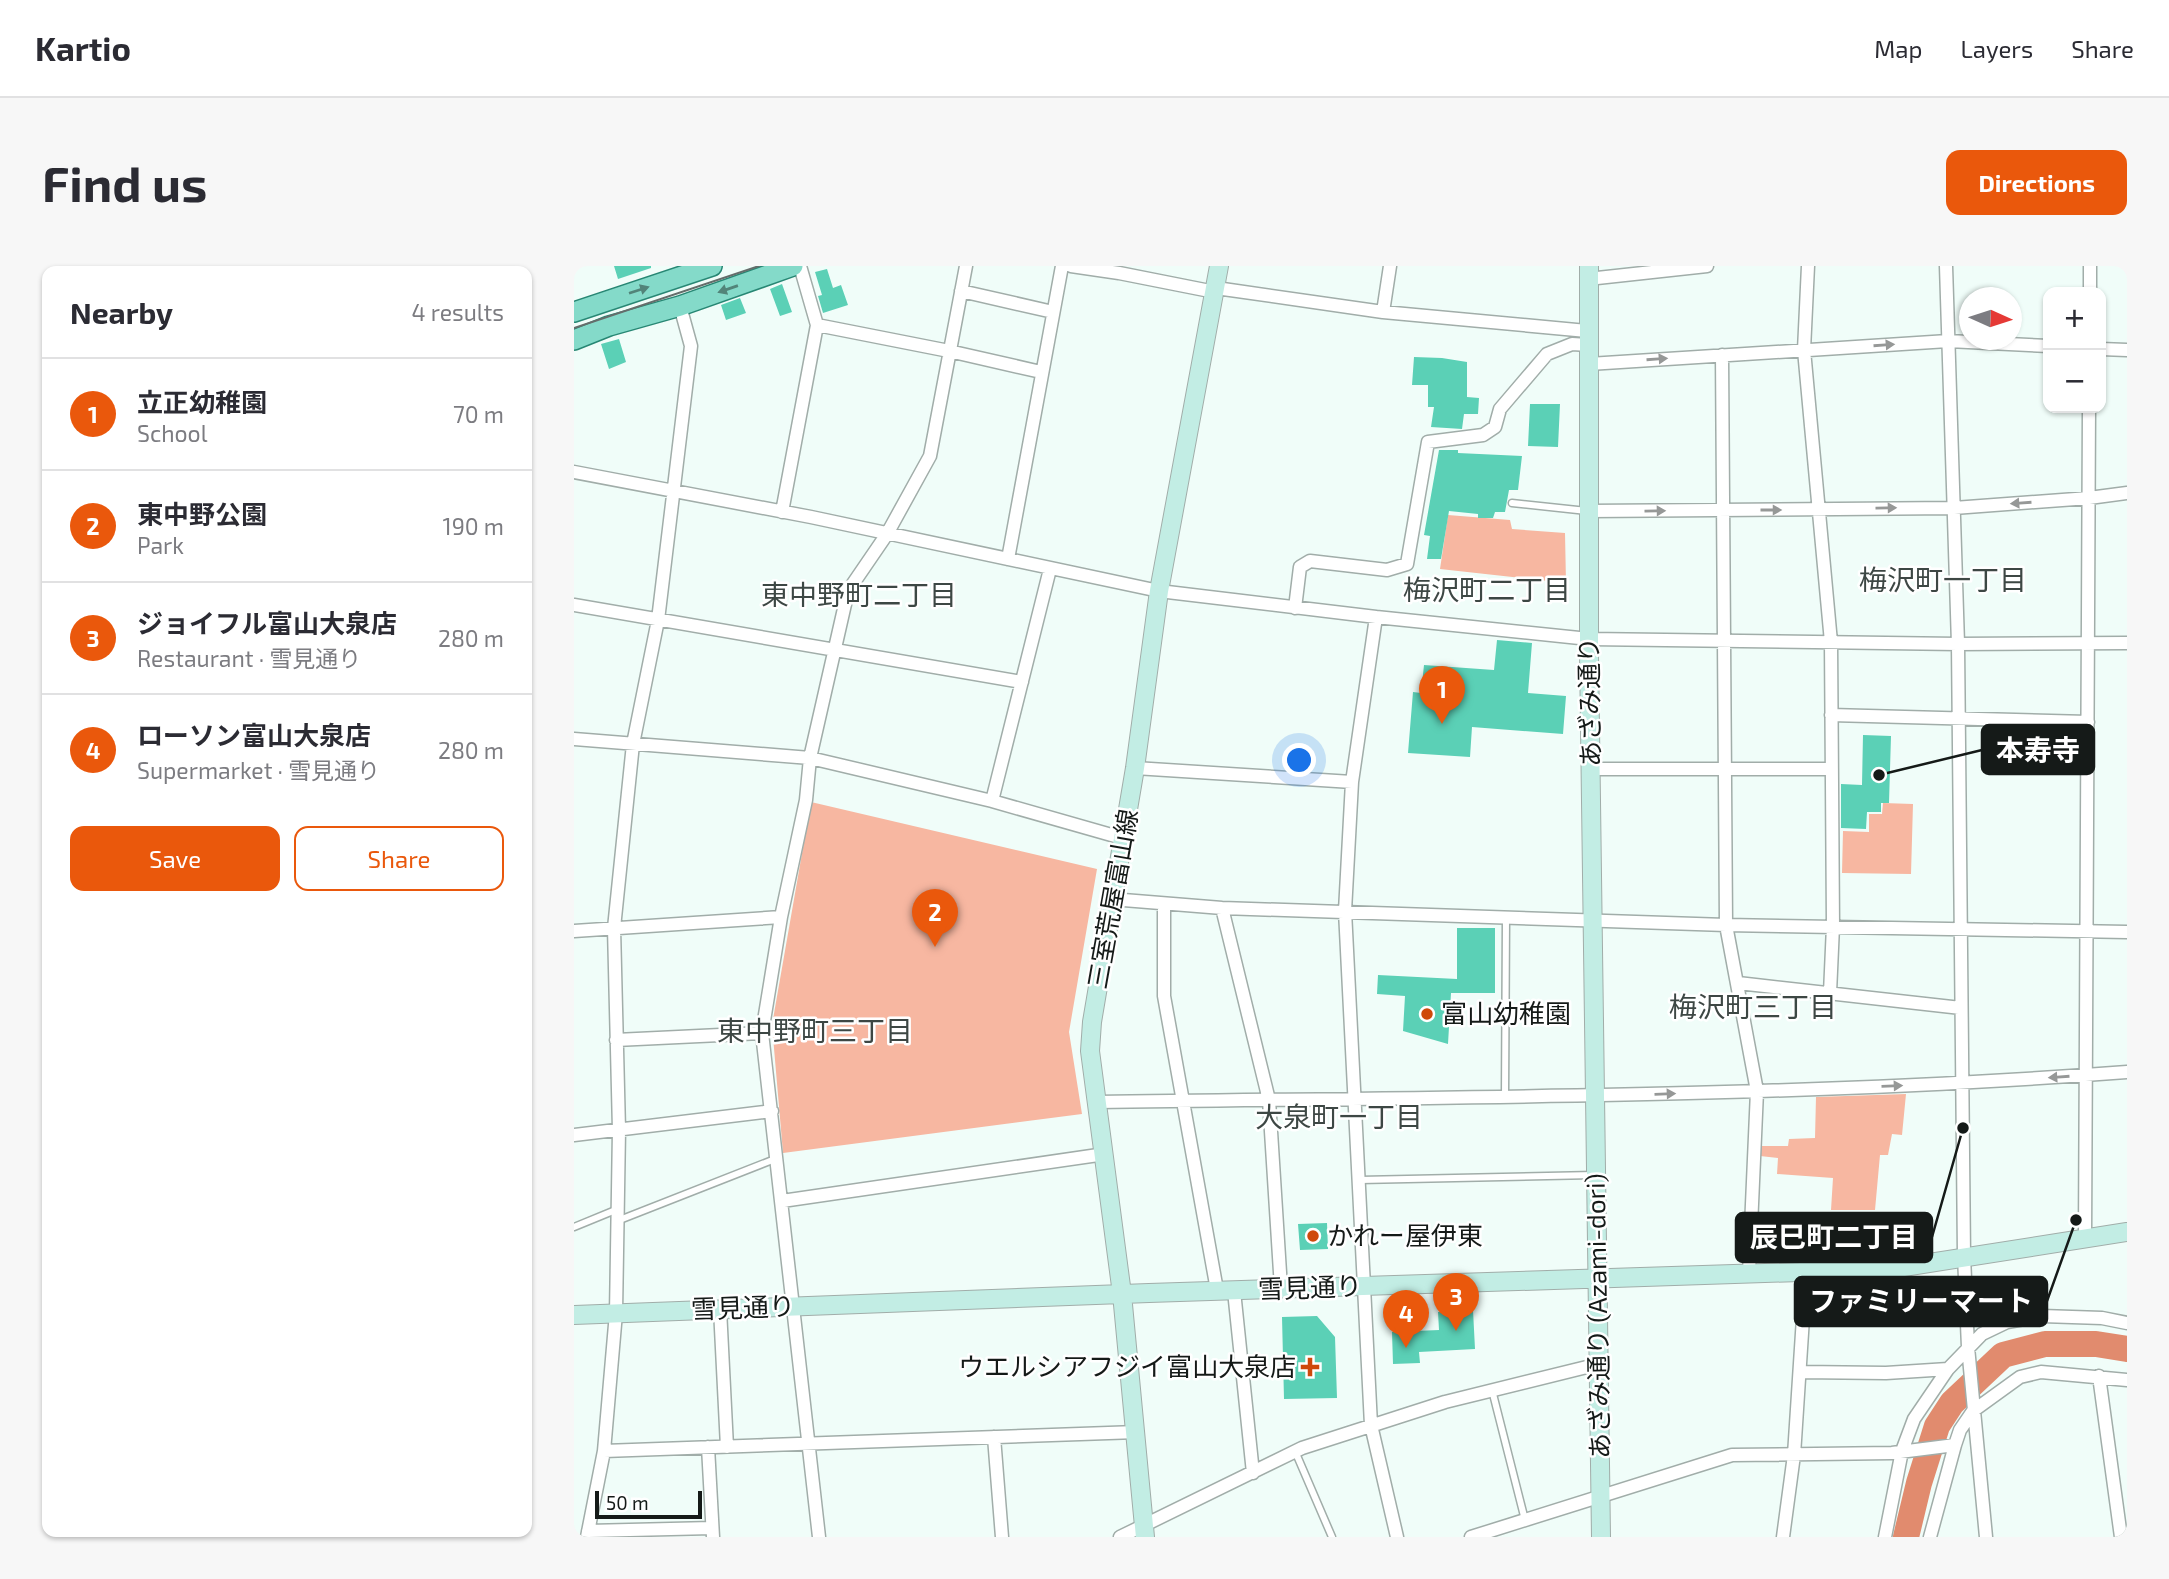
<!DOCTYPE html>
<html lang="en">
<head>
<meta charset="utf-8">
<style>
	:root { --surface:#fff; --page:#f7f7f7; --text:#2b2b33; --muted:#7c7c81; --line:#e1e1e2; --accent:#ea580c }
	body { margin:0; font-family:"Exo 2","Noto Sans JP",sans-serif; background:var(--page); color:var(--text) }
	.controls { position:absolute; right:21px; top:21px; display:grid; overflow:hidden; border-radius:14px; box-shadow:0 2px 5px #0004 }
	.controls button { width:63px; height:63px; display:grid; place-items:center; padding:0; border:0; border-bottom:2px solid var(--line); background:var(--surface); color:var(--text); font:35px sans-serif }
	.compass { position:absolute; left:1385px; top:21px; width:63px; height:63px; border-radius:50%; background:var(--surface); box-shadow:0 2px 5px #0004; rotate:93deg }
	.scale { position:absolute; left:21px; bottom:18px; width:107px; box-sizing:border-box; padding-left:7px; border:4px solid #151a18; border-top:0; font-size:19px; line-height:24px; white-space:nowrap; color:#151a18; -webkit-text-stroke:5px #fff; paint-order:stroke }
	.you { position:absolute; left:726px; top:495px; width:24px; height:24px; margin:-18px; border:5px solid #fff; border-radius:50%; background:#1a73e8; box-shadow:0 0 0 10px #1a73e833 }
	.badge { display:grid; place-items:center; width:46px; height:46px; border-radius:50%; background:var(--accent); color:#fff; font-size:23px; font-weight:700 }
	.pin { position:absolute; translate:-50% -58px; filter:drop-shadow(0 2px 4px #0008) }
	.pin::after { content:''; position:absolute; top:37px; width:24px; height:21px; background:inherit; clip-path:polygon(0 0,100% 0,50% 100%) }
	.list { margin:0; padding:0; list-style:none }
	h2 { display:flex; justify-content:space-between; align-items:center; height:91px; margin:0; padding:0 28px; font-size:30px }
	h2 small { font-size:23px; font-weight:400; color:var(--muted) }
	.list li { display:grid; grid-template-columns:46px 1fr auto; gap:21px; align-items:center; box-sizing:border-box; height:112px; padding:0 28px; border-top:2px solid var(--line) }
	.list b { display:block; font-size:26px; white-space:nowrap }
	.list p { margin:0; font-size:23px; white-space:nowrap; color:var(--muted) }
	.list em { font-size:23px; font-style:normal; color:var(--muted) }
	.actions { display:flex; gap:14px; padding:21px 28px }
	.actions a { flex:1; padding:16px 0; border:2px solid var(--accent); border-radius:14px; text-align:center; font-size:24px; color:var(--accent) }
	.actions .main { background:var(--accent); color:#fff }
	.map { position:relative; flex:none; width:1553px; height:1271px; overflow:hidden; border-radius:14px }
	header { display:flex; align-items:center; gap:42px; box-sizing:border-box; height:98px; padding:0 35px; background:var(--surface); border-bottom:2px solid var(--line) }
	header strong { font-size:33px }
	nav { display:flex; gap:38px; margin-inline-start:auto; font-size:24px }
	.intro { display:flex; align-items:center; justify-content:space-between; box-sizing:border-box; height:168px; padding:0 42px }
	h1 { margin:0; font-size:49px }
	.button { padding:18px 32px; border-radius:14px; background:var(--accent); color:#fff; font-size:24px; font-weight:700 }
	main { display:flex; gap:42px; padding:0 42px }
	aside { flex:1; background:var(--surface); border-radius:14px; box-shadow:0 2px 5px #0004 }
	.map>svg:first-child { display:block }
	.green { fill:#f7b7a1 }
	.lines { fill:none; stroke-linecap:round; stroke-linejoin:round }
	.river { stroke:#e18b6e; stroke-width:26 }
	.building { fill:#5bd0b6 }
	.lane-casing { stroke:#a1ada9; stroke-width:9 }
	.street-casing { stroke:#a1ada9; stroke-width:15 }
	.secondary-casing { stroke:#a1ada9; stroke-width:20 }
	.primary-casing { stroke:#288774; stroke-width:22 }
	.lane { stroke:#fff; stroke-width:6 }
	.street { stroke:#fff; stroke-width:12 }
	.secondary { stroke:#c2ede4; stroke-width:18 }
	.primary { stroke:#84dac9; stroke-width:19 }
	.tram { stroke:#656d6b; stroke-width:2 }
	.oneway { fill:#528479 }
	.oneway2 { fill:#969897 }
	.poi-dot { fill:#cf490b; stroke:#fff; stroke-width:2.5 }
	.labels { text-anchor:middle; stroke-width:5; stroke-linejoin:round; paint-order:stroke }
	.street-label { font-size:26px; fill:#151a18; stroke:#fff }
	.poi-label { font-size:26px; fill:#151a18; stroke:#fff; text-anchor:start }
	.neighbourhood-label { font-size:28px; fill:#3d4744; stroke:#fff }
	.leader { fill:none; stroke:#151a18; stroke-width:2.5 }
	.callout-dot { fill:#151a18; stroke:#fff; stroke-width:2.5 }
	.callout { fill:#151a18; stroke:#151a18; stroke-width:2.5 }
	.callout-label { font-size:28px; text-anchor:middle; font-weight:bold; fill:#fff }
</style>
</head>
<body>
<header>
<strong>Kartio</strong>
<nav><a>Map</a><a>Layers</a><a>Share</a></nav>
</header>
<div class="intro"><h1>Find us</h1><a class="button">Directions</a></div>
<main>
<aside>
<h2>Nearby<small>4 results</small></h2>
<ul class="list">
<li><span class="badge">1</span><div><b>立正幼稚園</b><p>School</p></div><em>70 m</em></li>
<li><span class="badge">2</span><div><b>東中野公園</b><p>Park</p></div><em>190 m</em></li>
<li><span class="badge">3</span><div><b>ジョイフル富山大泉店</b><p>Restaurant · 雪見通り</p></div><em>280 m</em></li>
<li><span class="badge">4</span><div><b>ローソン富山大泉店</b><p>Supermarket · 雪見通り</p></div><em>280 m</em></li>
</ul>
<div class="actions"><a class="main">Save</a><a>Share</a></div>
</aside>
<div class="map">
<svg width="1553" height="1271" viewBox="0 0 1553 1271">
	<rect width="100%" height="100%" fill="#f0fdf9"/>
	<!-- green -->
	<path class="green" d="M874,249L936,254L938,263L991,267L992,317L866,303Z
		M237,536L523,603L495,766L508,848L209,887L198,759Z
		M1309,537L1339,538L1337,608L1268,607L1269,565L1295,566V548H1308Z
		M1332,828L1328,869L1318,868L1314,889H1306L1301,944H1257L1259,912L1203,908L1204,892L1186,890V880H1214L1215,873L1241,872L1242,831Z"/>
	<g class="lines">
		<!-- river -->
		<path class="river" d="M1332,1271L1345,1217L1363,1160L1378,1137L1429,1089L1471,1078H1522L1553,1083"/>
	</g>
	<!-- building -->
	<path class="building" d="M40,0H77V2L44,13Z
		M253,3L259,22L267,19L274,39L249,47L244,30L248,29L241,6Z
		M208,18L218,46L206,50L196,23Z
		M166,32L172,47L152,54L147,39Z
		M45,73L52,96L35,103L27,78Z
		M840,91L868,92L893,96V131L905,132L904,148H890L888,163L857,161L860,141H854V119H838Z
		M956,138H986L984,181L954,180Z
		M865,184H884V187L948,190L944,224H935L931,246H921L919,252H904V248L875,245L867,293H853L856,270L850,269Z
		M923,374L958,377L954,427L992,430L989,468L898,461L896,491L834,487L839,426L847,427L850,399L920,404Z
		M1289,469L1317,470L1315,537H1307V546H1293L1292,563L1267,562V518L1288,519Z
		M883,662H921V727H877L874,778L829,765L831,730L803,728L804,709L883,713Z
		M753,957L754,983L726,984L724,958Z
		M899,1044L901,1083L845,1086L846,1097L819,1098L818,1066L865,1064L864,1046Z
		M743,1050L761,1071L763,1132L710,1133L708,1051Z"/>
	<g class="lines">
		<defs>
			<path id="lane" d="M938,237L1013,245
				M931,831L932,651
				M786,914L1020,909
				M43,955L201,893
				M0,961L44,943
				M918,1124L951,1254
				M721,1185L758,1271"/>
			<path id="street" d="M497,0L545,7L641,26
				M1234,0L1230,84L1257,376L1259,660L1256,727
				M1372,0L1384,378L1390,990L1394,1081L1412,1271
				M1014,13L1133,0
				M642,22L809,46L1013,65
				M387,25L479,46
				M1516,26V0
				M809,46L816,0
				M243,59L375,85L467,106
				M1527,83L1553,84
				M1148,89L1152,659L1183,825L1175,1006
				M1015,98L1374,75L1474,80
				M0,206L237,251L585,325L802,351L1015,373L1384,378L1553,377
				M1015,245L1380,242L1515,232L1553,227
				M208,246L243,59L226,0
				M434,293L488,0
				M0,339L448,416
				M721,342L726,301L736,295L813,304L833,298L854,176L909,169L921,161L926,143L973,88L998,78L1014,79
				M802,351L778,516L771,645L797,1159L823,1271
				M1257,449L1514,456
				M0,473L236,492L418,535L548,572
				M561,502L778,516
				M1016,503H1258
				M418,535L476,303
				M537,633L648,642L1152,659L1553,666
				M590,639V730L643,1024
				M648,642L695,834L707,1022
				M0,665L207,651
				M1164,717L1387,742
				M42,774L188,767
				M524,836C867,831 1211,832 1553,806
				M0,869L198,845
				M208,935L531,888
				M1511,973L1515,142
				M660,1025L679,1207
				M146,1043L153,1181
				M1227,1106L1312,1107L1374,1103
				M1525,1110L1547,1271
				M420,1171L428,1271
				M134,1181L139,1271
				M30,1185L563,1166
				M14,1265L138,1262
				M13,1271L30,1185L42,1047L45,864L40,662L59,478L84,354L117,80L106,40
				M245,1271L188,767L207,651L232,534L236,492L274,325L313,268L356,190L392,0
				M546,1271L728,1182L871,1136L1025,1098
				M897,1271L1158,1189L1318,1187L1381,1179
				M1209,1271L1220,1189L1232,1006
				M1311,1271L1328,1185L1340,1153L1374,1103L1408,1068L1433,1056L1468,1050L1528,1052L1553,1057
				M1356,1271L1381,1179L1386,1164L1399,1145L1446,1111L1467,1106L1553,1114"/>
			<path id="secondary" d="M1015,0V388L1027,1271
				M0,1049L575,1027L1317,1003L1553,966
				M571,1271L548,1028L516,785L518,756L561,502L585,325L645,0"/>
			<path id="primary" d="M0,46L138,0
				M0,74L35,60L106,40L219,0"/>
		</defs>
		<!-- lane casing -->
		<use href="#lane" class="lane-casing"/>
		<!-- street casing -->
		<use href="#street" class="street-casing"/>
		<!-- secondary casing -->
		<use href="#secondary" class="secondary-casing"/>
		<!-- primary casing -->
		<use href="#primary" class="primary-casing"/>
		<!-- lane -->
		<use href="#lane" class="lane"/>
		<!-- street -->
		<use href="#street" class="street"/>
		<!-- secondary -->
		<use href="#secondary" class="secondary"/>
		<!-- primary -->
		<use href="#primary" class="primary"/>
		<!-- tram -->
		<path class="tram" d="M0,62L185,0"/>
	</g>
	<!-- one-way arrows -->
	<defs><path id="oneway-solid" d="M-6-.8H1V-3.2L6.5 0L1 3.2V.8H-6Z" transform="scale(1.75)"/></defs>
	<g class="oneway">
		<use href="#oneway-solid" transform="translate(154 23) rotate(161)"/>
		<use href="#oneway-solid" transform="translate(65 24) rotate(-18)"/>
	</g>
	<g class="oneway2">
		<use href="#oneway-solid" transform="translate(1310 79) rotate(-4)"/>
		<use href="#oneway-solid" transform="translate(1083 93) rotate(-4)"/>
		<use href="#oneway-solid" transform="translate(1447 237) rotate(176)"/>
		<use href="#oneway-solid" transform="translate(1312 242) rotate(-1)"/>
		<use href="#oneway-solid" transform="translate(1197 244)"/>
		<use href="#oneway-solid" transform="translate(1081 245) rotate(-1)"/>
		<use href="#oneway-solid" transform="translate(1485 811) rotate(176)"/>
		<use href="#oneway-solid" transform="translate(1318 820) rotate(-2)"/>
		<use href="#oneway-solid" transform="translate(1091 828) rotate(-2)"/>
	</g>
	<!-- markers -->
	<g class="poi-dot">
		<circle cx="853" cy="748" r="7"/>
		<circle cx="739" cy="970" r="7"/>
		<path d="M732.5 1090.5h7v7h7v7h-7v7h-7v-7h-7v-7h7z"/>
	</g>
	<g class="labels">
		<!-- street labels -->
		<g class="street-label">
			<text transform="translate(1016 436) rotate(-91)" y="9">あざみ通り</text>
			<text transform="translate(539 633) rotate(-80)" y="9">三室荒屋富山線</text>
			<text transform="translate(736 1022) rotate(-2)" y="9">雪見通り</text>
			<text transform="translate(169 1042) rotate(-2)" y="9">雪見通り</text>
			<text transform="translate(1024 1050) rotate(-91)" y="9">あざみ通り (Azami-dori)</text>
		</g>
		<!-- poi labels -->
		<g class="poi-label">
			<text x="867" y="757">富山幼稚園</text>
			<text x="753" y="979">かれー屋伊東</text>
			<text x="722" y="1110" text-anchor="end">ウエルシアフジイ富山大泉店</text>
		</g>
		<!-- neighbourhood labels -->
		<g class="neighbourhood-label">
			<text x="1369" y="324">梅沢町一丁目</text>
			<text x="913" y="334">梅沢町二丁目</text>
			<text x="285" y="339">東中野町二丁目</text>
			<text x="1179" y="751">梅沢町三丁目</text>
			<text x="241" y="775">東中野町三丁目</text>
			<text x="765" y="861">大泉町一丁目</text>
		</g>
	</g>
	<!-- callouts -->
	<path class="leader" d="M1305 509L1408 484M1389 862L1358 971M1502 954L1473 1035"/>
	<g class="callout-dot">
		<circle cx="1305" cy="509" r="7"/>
		<circle cx="1389" cy="862" r="7"/>
		<circle cx="1502" cy="954" r="7"/>
	</g>
	<g class="callout">
		<rect x="1408" y="459" width="112" height="49" rx="7"/>
		<rect x="1162" y="947" width="196" height="49" rx="7"/>
		<rect x="1221" y="1011" width="252" height="49" rx="7"/>
	</g>
	<g class="callout-label">
		<text x="1464" y="494">本寿寺</text>
		<text x="1260" y="981">辰巳町二丁目</text>
		<text x="1347" y="1045">ファミリーマート</text>
	</g>
</svg>
<div class="controls">
<button>+</button>
<button>−</button>
</div>
<svg class="compass" viewBox="-18 -18 36 36"><path d="M0-13l5 13h-10z" fill="#e53935"/><path d="M0 13l5-13h-10z" fill="#7c7c81"/></svg>
<div class="scale">50 m</div>
<div class="you"></div>
<div class="pin badge" style="left:868px;top:458px">1</div>
<div class="pin badge" style="left:361px;top:681px">2</div>
<div class="pin badge" style="left:882px;top:1065px">3</div>
<div class="pin badge" style="left:832px;top:1082px">4</div>
</div>
</main>
</body>
</html>
